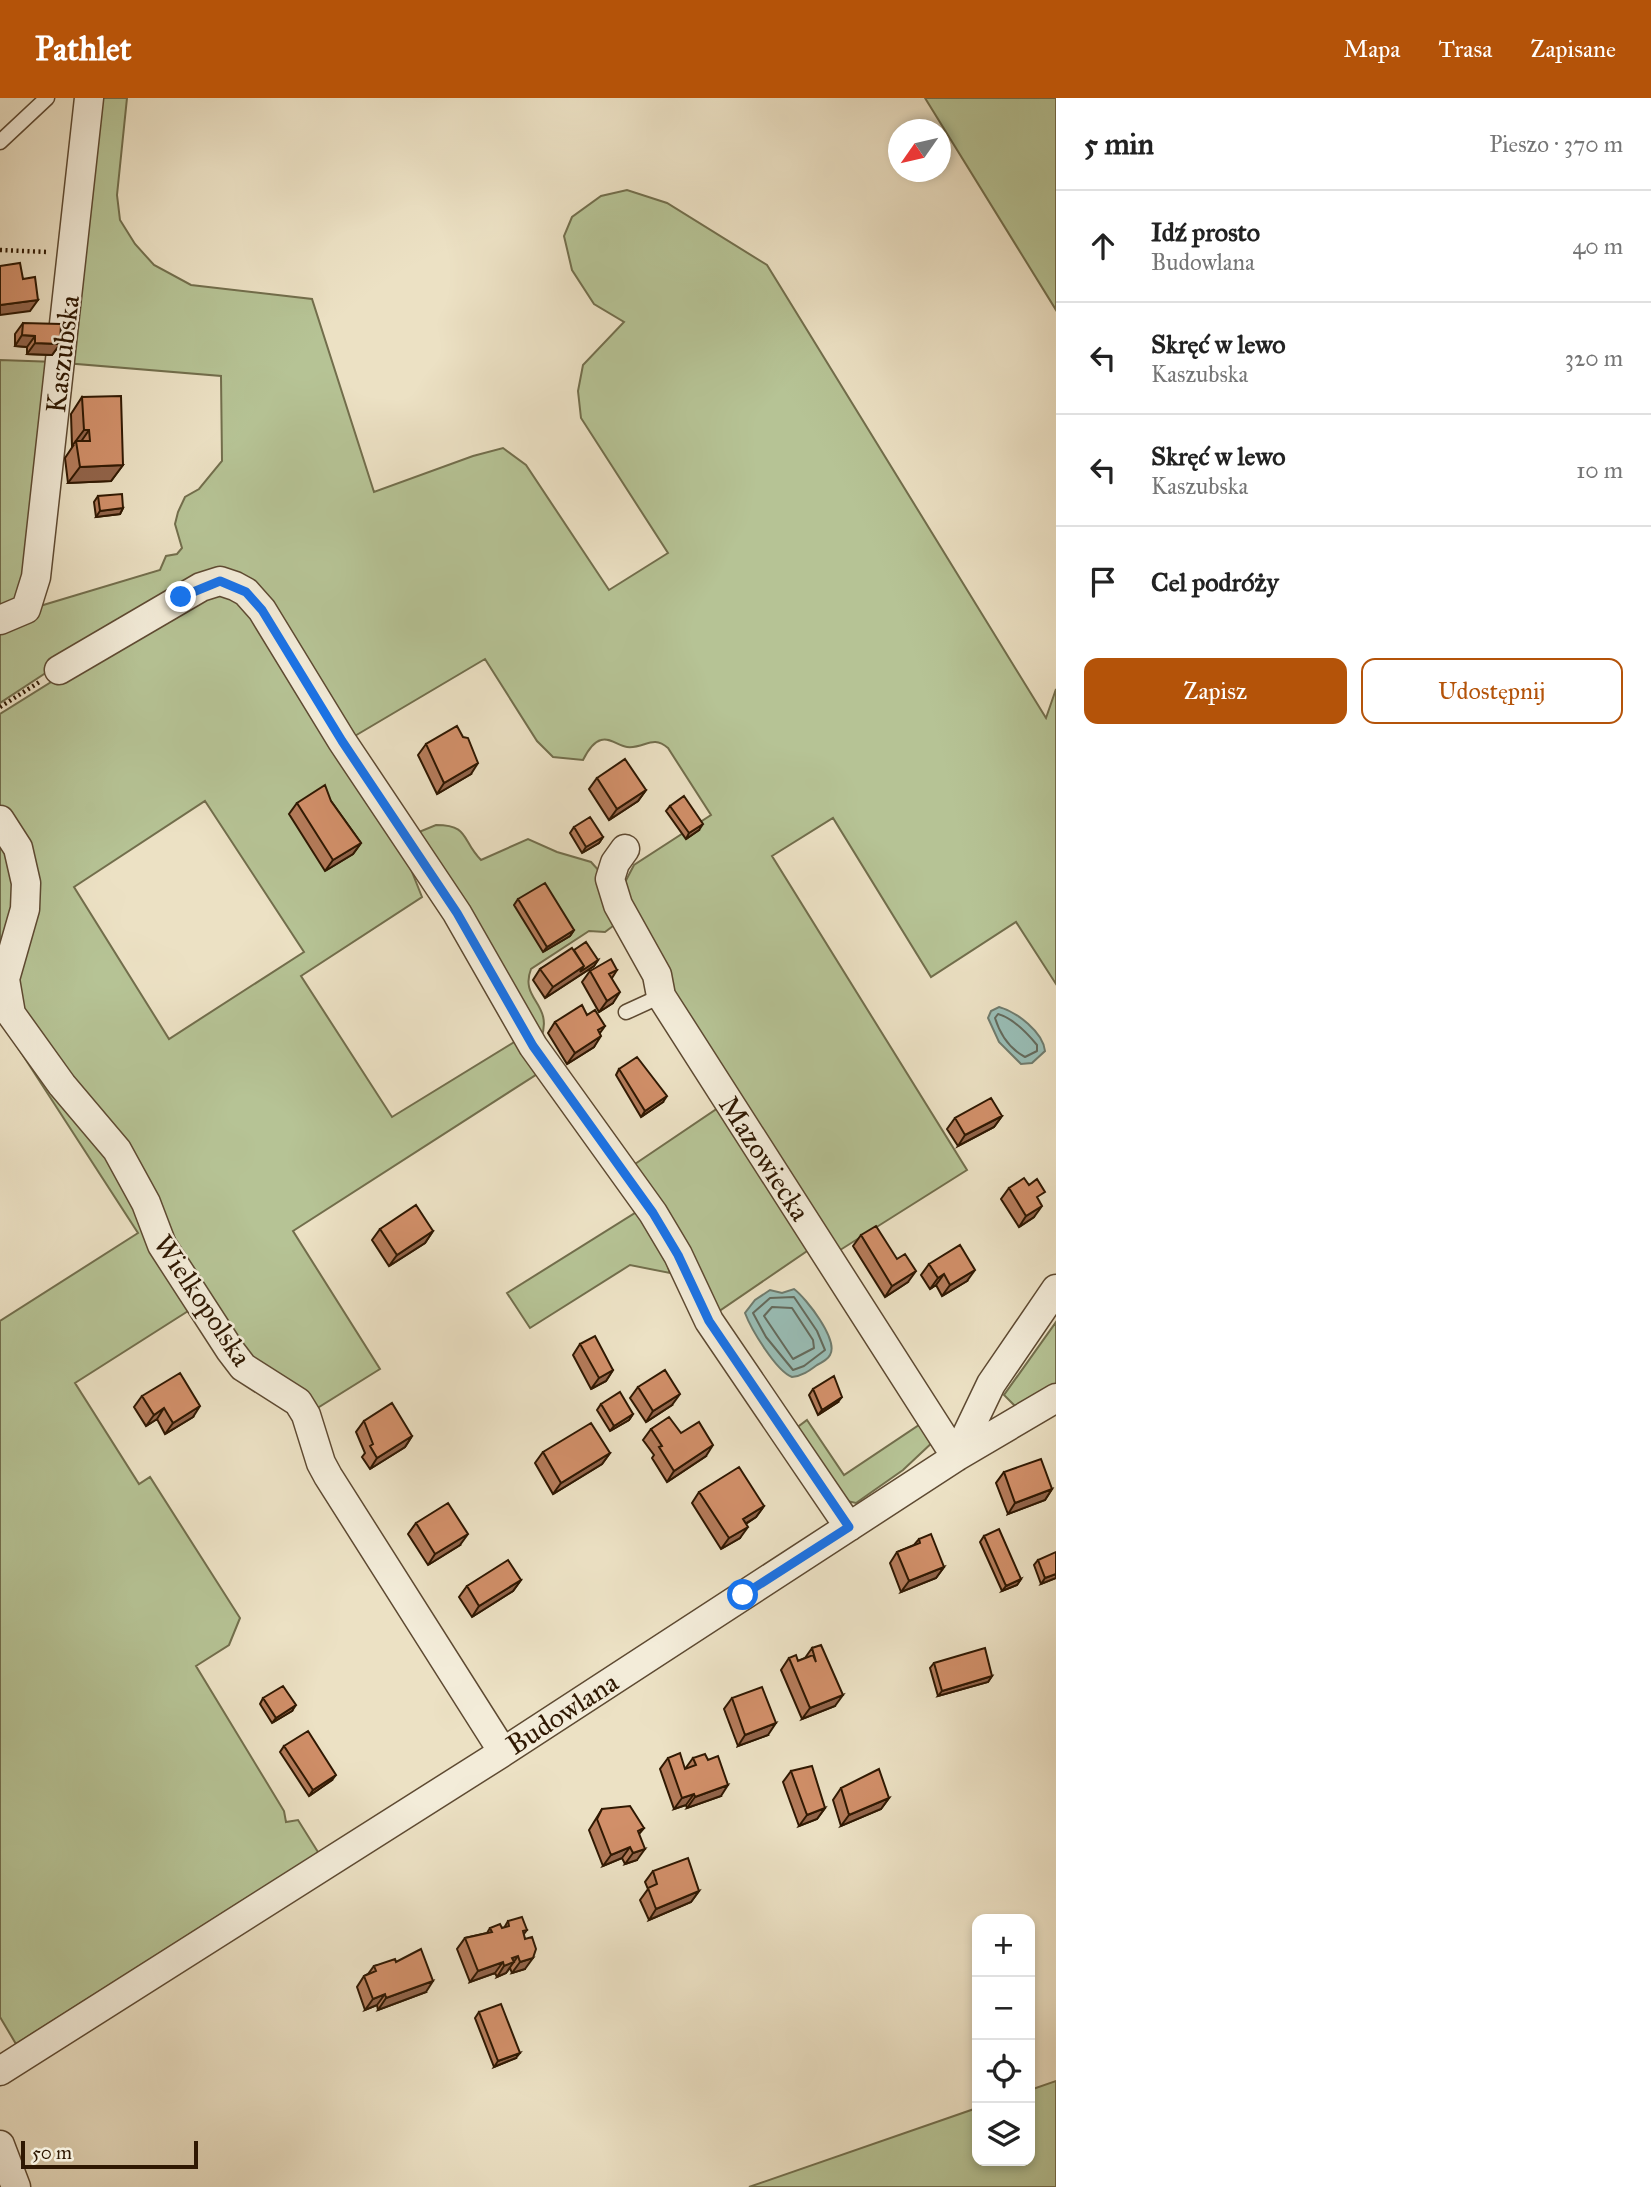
<!DOCTYPE html>
<html lang="pl">
<head>
<meta charset="utf-8">
<style>
	:root { --surface:#fff; --page:#f2f2f2; --text:#222; --muted:#767676; --line:#e0e0e0; --accent:#b45309 }
	body { margin:0; font-family:"IM FELL Great Primer",serif; background:var(--page); color:var(--text) }
	.controls { position:absolute; right:21px; bottom:21px; display:grid; overflow:hidden; border-radius:14px; box-shadow:0 4px 10px #0003 }
	.controls button { width:63px; height:63px; display:grid; place-items:center; padding:0; border:0; border-bottom:2px solid var(--line); background:var(--surface); color:var(--text); font:35px sans-serif }
	.compass { position:absolute; left:888px; top:21px; width:63px; height:63px; border-radius:50%; background:var(--surface); box-shadow:0 4px 10px #0003; rotate:236deg }
	.scale { position:absolute; left:21px; bottom:18px; width:177px; box-sizing:border-box; padding-left:7px; border:4px solid #2f1802; border-top:0; font-size:19px; line-height:24px; white-space:nowrap; color:#2f1802; -webkit-text-stroke:5px #f3ecd9; paint-order:stroke }
	.stop { position:absolute; width:21px; height:21px; margin:-16px; border:5px solid #1a73e8; border-radius:50%; background:#fff }
	.stop.end { background:#1a73e8; border-color:#fff; box-shadow:0 2px 7px #0008 }
	.list { margin:0; padding:0; list-style:none }
	h2 { display:flex; justify-content:space-between; align-items:center; height:91px; margin:0; padding:0 28px; font-size:30px }
	h2 small { font-size:23px; font-weight:400; color:var(--muted) }
	.list li { display:grid; grid-template-columns:46px 1fr auto; gap:21px; align-items:center; box-sizing:border-box; height:112px; padding:0 28px; border-top:2px solid var(--line) }
	.list b { display:block; font-size:26px; white-space:nowrap }
	.list p { margin:0; font-size:23px; white-space:nowrap; color:var(--muted) }
	.list em { font-size:23px; font-style:normal; color:var(--muted) }
	.actions { display:flex; gap:14px; padding:21px 28px }
	.actions a { flex:1; padding:16px 0; border:2px solid var(--accent); border-radius:14px; text-align:center; font-size:24px; color:var(--accent) }
	.actions .main { background:var(--accent); color:#fff }
	.icon { flex:none; width:38px; height:38px; fill:none; stroke:currentColor; stroke-width:2; stroke-linecap:round; stroke-linejoin:round }
	.map { position:relative; flex:none; width:1056px; height:2089px; overflow:hidden }
	header { display:flex; align-items:center; gap:42px; box-sizing:border-box; height:98px; padding:0 35px; background:var(--accent); color:#fff }
	header strong { font-size:33px }
	nav { display:flex; gap:38px; margin-inline-start:auto; font-size:24px }
	main { display:flex }
	aside { flex:1; background:var(--surface) }
	.map>svg:first-child { display:block }
	.green { fill:#b6c395; stroke:#726e4c; stroke-width:2; fill-rule:evenodd }
	.water { fill:#99bdb5; stroke:#6f7b6d; stroke-width:2 }
	.lines { fill:none; stroke-linecap:round; stroke-linejoin:round }
	.shore { stroke:#646a5c; stroke-width:2 }
	.service-casing { stroke:#5e4a32; stroke-width:17 }
	.minor-casing { stroke:#5e4a32; stroke-width:31 }
	.path { stroke:#2f1802; stroke-width:4.5; stroke-dasharray:2 3.5; stroke-linecap:butt }
	.service { stroke:#f3ecd9; stroke-width:14 }
	.minor { stroke:#f3ecd9; stroke-width:28 }
	.wall { fill:#b47b5a; stroke:#2f1802; stroke-width:2 }
	.shaded-wall { fill:#92644a; stroke:#2f1802; stroke-width:2 }
	.building { fill:#d18f69; stroke:#2f1802; stroke-width:2 }
	.route { stroke:#1a73e8; stroke-width:9 }
	.labels { text-anchor:middle; stroke-width:5; stroke-linejoin:round; paint-order:stroke }
	.street-label { font-size:28px; fill:#2f1802; stroke:#f3ecd9 }
</style>
</head>
<body>
<header>
<strong>Pathlet</strong>
<nav><a>Mapa</a><a>Trasa</a><a>Zapisane</a></nav>
</header>
<main>
<div class="map">
<svg width="1056" height="2089" viewBox="0 0 1056 2089">
	<rect width="100%" height="100%" fill="#ece1c4"/>
	<filter id="stains"><feTurbulence type="fractalNoise" baseFrequency=".00286" numOctaves="4"/><feColorMatrix values="0 0 0 0 .2 0 0 0 0 .09 0 0 0 0 .02 0 0 0 .5 -.17"/></filter>
	<radialGradient id="worn" r=".72"><stop offset=".6" stop-color="#630" stop-opacity="0"/><stop offset="1" stop-color="#630" stop-opacity=".3"/></radialGradient>
	<!-- green -->
	<path class="green" d="M93,0H127L117,97L120,122L135,146L154,167L191,187L312,201L374,394L473,358L503,350L526,367L609,492L668,455L581,320L578,293L583,267L624,224L594,206L572,172L564,138L572,119L601,98L627,92L667,105L767,167L1046,620L1056,591V886L1016,824L931,879L833,720L772,758L967,1072L837,1154L674,901L622,790L634,767L711,717L668,650C652,636 645,651 627,649C618,648 610,639 601,642C593,644 587,654 583,662L553,659L537,643L485,561L348,642L222,476L76,555L0,605V528L40,508L160,472L166,458L177,456L182,450L175,426L178,414L185,399L199,391L222,363L221,278L65,265Z
		M925,0H1056V212Z
		M0,262L56,264L24,481L18,498L0,513Z
		M236,495L402,749L422,799L301,878L392,1019L516,943L545,971L293,1133L380,1271L311,1314L250,1267L14,908L25,835L0,714V616L189,498ZM205,703L304,854L169,941L74,789Z
		M436,727C470,727 461,742 481,762L528,741L557,754L591,764L601,775L617,825L605,834L589,833L531,871C519,902 554,905 541,941L414,736Z
		M0,735L17,792L0,871Z
		M0,922L73,1006L196,1208L75,1285L139,1386L150,1379L240,1520L229,1547L196,1568L284,1713L286,1724L298,1722L323,1762L251,1797L16,1946L0,1919V1223L138,1135Z
		M721,1008L813,1149L712,1218L632,1068Z
		M643,1110L658,1138L670,1175L630,1167L530,1230L507,1195Z
		M1056,1224V1293L1016,1309L1004,1297Z
		M807,1322L844,1377L925,1323L936,1341L903,1372L856,1405L847,1403L791,1334Z
		M1056,1983V2089H749L977,2010V2063H1030V1992Z"/>
	<!-- water -->
	<path class="water" d="M999,909C1017,914 1043,934 1045,953L1032,965L1021,966L999,944L988,920L991,913Z
		M794,1191C806,1200 839,1242 830,1257C828,1261 821,1265 817,1267C809,1273 802,1278 792,1279C776,1273 751,1231 745,1215L755,1202L770,1192L782,1195Z"/>
	<g class="lines">
		<!-- shore -->
		<path class="shore" d="M998,916C1013,920 1027,935 1037,947V953L1025,959C1010,951 1000,936 995,920Z
			M794,1199L817,1233L825,1252L804,1268L793,1272L766,1239L753,1215L770,1200Z
			M772,1209L792,1210L813,1242L814,1250L793,1261L764,1218Z"/>
		<defs>
			<path id="service" d="M0,44L47,0
				M626,914L661,898"/>
			<path id="minor" d="M0,522L26,511L36,479L89,0
				M59,572L201,489L220,483L235,488L246,494L262,512L342,643L457,815L533,948L653,1115L678,1157L709,1223L849,1429
				M0,722L18,750L26,785L25,811L5,881L11,916L62,987L117,1052L146,1105L162,1147L230,1252L243,1269L298,1304L306,1317L321,1365L328,1378L503,1654
				M625,751L615,765L610,781L618,807L657,877L661,898L956,1359
				M956,1359L991,1286L1056,1191
				M0,1973L503,1654L956,1359L1056,1300
				M0,2047L16,2089"/>
		</defs>
		<!-- service casing -->
		<use href="#service" class="service-casing"/>
		<!-- minor casing -->
		<use href="#minor" class="minor-casing"/>
		<!-- path -->
		<path class="path" d="M0,152L48,154
			M0,609L41,583"/>
		<!-- service -->
		<use href="#service" class="service"/>
		<!-- minor -->
		<use href="#minor" class="minor"/>
	</g>
	<!-- wall -->
	<path class="wall" d="M23,225L60,246L52,257L27,256V249L15,248V236Z
		M82,299L123,367L111,383L68,385L65,360L73,348H72L71,316Z
		M98,398L123,410L120,416L96,419L94,404Z
		M426,646L471,676L437,696L418,657Z
		M597,680L646,692L638,703L609,722L589,691Z
		M331,703L361,745L353,756L325,773L289,716L297,705Z
		M670,708L699,732L686,741L666,713Z
		M574,729L603,739L599,745L582,755L570,735Z
		M518,801L574,832L570,838L543,854L514,807Z
		M574,852L598,862L594,868L545,900L533,882L540,871Z
		M617,872L612,880L613,905L599,914L582,884L590,873Z
		M587,917L605,928L600,935L594,949L567,966L548,935L555,924Z
		M619,971L663,1004L641,1019L616,977Z
		M1002,1018L994,1029L958,1048L947,1031L955,1020Z
		M1009,1090L1039,1103L1034,1119L1019,1129L1001,1101Z
		M380,1131L433,1133L425,1145L389,1168L372,1142Z
		M861,1137L897,1161L908,1184L885,1199L853,1148Z
		M929,1166L967,1183L942,1198L936,1187L930,1191L921,1177Z
		M580,1246L613,1272L606,1283L591,1291L573,1257Z
		M638,1289L672,1307L646,1324L630,1300Z
		M813,1291L838,1304L818,1317L809,1297Z
		M142,1298L193,1319L165,1336L157,1321L146,1328L134,1309Z
		M601,1306L633,1316L629,1322L610,1333L597,1312Z
		M364,1323L412,1338L405,1349L370,1371L362,1359L365,1355L356,1334Z
		M651,1331L681,1335L706,1358L667,1384L652,1360L654,1357L643,1342Z
		M543,1354L610,1355L602,1366L553,1396L535,1365Z
		M1004,1374L1052,1391L1045,1402L1008,1416L996,1385Z
		M699,1394L764,1408L756,1419L746,1426L740,1440L721,1451L692,1405Z
		M416,1425L460,1447L428,1467L408,1436Z
		M984,1438L1021,1481L1017,1487L1002,1493L980,1444Z
		M919,1441L944,1469L936,1480L901,1494L890,1465L897,1454L914,1447Z
		M1038,1462L1056,1480L1041,1486L1034,1467Z
		M521,1482L513,1493L472,1519L459,1499L467,1488Z
		M812,1550L835,1608L802,1621L781,1572L789,1560L798,1563L805,1560Z
		M934,1565L992,1578L988,1584L938,1598L930,1570Z
		M263,1600L292,1613L272,1625L260,1606Z
		M732,1600L768,1637L738,1648L724,1611Z
		M284,1648L332,1682L309,1698L280,1654Z
		M668,1660L685,1671L693,1660L721,1698L687,1710L686,1707L674,1711L660,1671Z
		M791,1673L825,1710L817,1721L799,1728L783,1684Z
		M841,1690L889,1700L881,1711L841,1728L833,1702Z
		M602,1711L644,1730L639,1736L637,1762L625,1766L622,1760L603,1768L589,1732Z
		M653,1773L699,1793L691,1804L649,1822L640,1802L648,1791L645,1784Z
		M508,1823L527,1832L524,1836L525,1871L512,1875L510,1870L506,1875L497,1879L495,1875L470,1884L457,1851L465,1840L487,1835L490,1830H504Z
		M396,1864L426,1894L378,1912L377,1907L365,1912L357,1889L364,1878L368,1876L374,1868Z
		M479,1914L516,1960L494,1969L475,1920Z"/>
	<!-- shaded-wall -->
	<path class="shaded-wall" d="M38,202L30,213L0,217V207Z
		M22,237L35,238L27,249L15,248Z
		M35,245L60,246L52,257L27,256Z
		M84,332H89L78,348L76,343L72,348Z
		M123,367L111,383L68,385L80,369Z
		M123,410L120,416L96,419L100,413Z
		M478,665L471,676L437,696L444,685Z
		M646,692L638,703L609,722L617,711Z
		M703,726L699,732L686,741L689,735Z
		M603,739L599,745L582,755L586,749Z
		M361,745L353,756L325,773L333,762Z
		M574,832L570,838L543,854L547,849Z
		M598,862L594,868L545,900L553,889L584,868Z
		M620,894L613,905L599,914L607,903Z
		M601,938L594,949L567,966L575,955Z
		M667,998L663,1004L641,1019L645,1013Z
		M1002,1018L994,1029L958,1048L965,1037Z
		M1042,1108L1034,1119L1019,1129L1026,1118Z
		M433,1133L425,1145L389,1168L397,1157Z
		M975,1172L967,1183L942,1198L950,1187Z
		M916,1173L908,1184L885,1199L892,1188Z
		M944,1176L936,1187L930,1191L938,1180Z
		M613,1272L606,1283L591,1291L599,1280Z
		M680,1296L672,1307L646,1324L653,1313Z
		M842,1299L838,1304L818,1317L822,1312Z
		M200,1308L193,1319L165,1336L173,1325Z
		M164,1310L157,1321L146,1328L154,1317Z
		M633,1316L629,1322L610,1333L614,1328Z
		M412,1338L405,1349L370,1371L377,1360Z
		M713,1347L706,1358L667,1384L674,1373Z
		M610,1355L602,1366L553,1396L561,1385Z
		M1052,1391L1045,1402L1008,1416L1015,1405Z
		M764,1408L756,1419L735,1432L743,1421Z
		M748,1429L740,1440L721,1451L729,1440Z
		M468,1436L460,1447L428,1467L435,1456Z
		M944,1469L936,1480L901,1494L909,1483Z
		M1056,1476V1480L1041,1486L1045,1480Z
		M1021,1481L1017,1487L1002,1493L1006,1488Z
		M521,1482L513,1493L472,1519L479,1508Z
		M992,1578L988,1584L938,1598L942,1593Z
		M843,1597L835,1608L802,1621L810,1610Z
		M296,1607L292,1613L272,1625L276,1620Z
		M776,1625L768,1637L738,1648L745,1637Z
		M336,1677L332,1682L309,1698L313,1692Z
		M728,1687L721,1698L687,1710L695,1699Z
		M694,1696L686,1707L674,1711L682,1700Z
		M889,1700L881,1711L841,1728L849,1717Z
		M825,1710L817,1721L799,1728L807,1717Z
		M630,1749L622,1760L603,1768L611,1757Z
		M645,1751L637,1762L625,1766L633,1755Z
		M699,1793L691,1804L649,1822L656,1811Z
		M518,1858L506,1875L497,1879L504,1868L512,1860Z
		M533,1860L525,1871L512,1875L520,1864Z
		M503,1864L495,1875L470,1884L478,1873Z
		M433,1883L426,1894L378,1912L386,1900Z
		M385,1896L377,1907L365,1912L373,1901Z
		M520,1955L516,1960L494,1969L498,1963Z"/>
	<!-- building -->
	<path class="building" d="M20,165L23,181L35,179L38,202L0,207V168Z
		M23,225L61,226L60,246L35,245V238L22,237Z
		M121,298L123,367L80,369L76,343H90L89,332H84L82,299Z
		M122,396L123,410L100,413L98,398Z
		M457,628L463,639L468,640L478,665L444,685L426,646Z
		M625,661L646,692L617,711L597,680Z
		M325,687L331,703L361,745L333,762L297,705Z
		M684,698L703,726L689,735L670,708Z
		M590,719L603,739L586,749L574,729Z
		M545,785L574,832L547,849L518,801Z
		M586,844L598,862L580,874L584,868L574,852Z
		M572,850L584,868L553,889L540,871Z
		M611,861L617,872L609,876L620,894L607,903L590,873Z
		M582,907L587,917L595,912L605,928L598,932L601,938L575,955L555,924Z
		M637,959L667,998L645,1013L619,971Z
		M991,1000L1002,1018L965,1037L955,1020Z
		M1024,1080L1029,1087L1037,1081L1045,1094L1037,1099L1042,1108L1026,1118L1009,1090Z
		M416,1107L433,1133L397,1157L380,1131Z
		M876,1128L897,1161L905,1156L916,1173L892,1188L861,1137Z
		M960,1147L975,1172L950,1187L944,1176L938,1180L929,1166Z
		M595,1238L613,1272L599,1280L580,1246Z
		M665,1272L680,1296L653,1313L638,1289Z
		M180,1275L200,1308L173,1325L164,1310L154,1317L142,1298Z
		M834,1278L842,1299L822,1312L813,1291Z
		M620,1294L633,1316L614,1328L601,1306Z
		M392,1305L412,1338L377,1360L370,1348L373,1346L364,1323Z
		M669,1319L681,1335L699,1324L713,1347L674,1373L659,1349L662,1348L651,1331Z
		M591,1325L610,1355L561,1385L543,1354Z
		M1041,1361L1052,1391L1015,1405L1004,1374Z
		M739,1369L764,1408L743,1421L748,1429L729,1440L699,1394Z
		M448,1405L468,1436L435,1456L416,1425Z
		M999,1431L1021,1481L1006,1488L984,1438Z
		M931,1436L944,1469L909,1483L897,1454L920,1445L919,1441Z
		M1056,1454V1476L1045,1480L1038,1462Z
		M508,1462L521,1482L479,1508L467,1488Z
		M821,1547L843,1597L810,1610L789,1560L796,1557L798,1563L813,1557L816,1564L812,1550Z
		M985,1550L992,1578L942,1593L934,1565Z
		M283,1588L296,1607L276,1620L263,1600Z
		M762,1589L776,1625L745,1637L732,1600Z
		M308,1633L336,1677L313,1692L284,1648Z
		M680,1655L685,1671L696,1667L693,1660L705,1656L708,1662L718,1658L728,1687L695,1699L694,1696L682,1700L668,1660Z
		M812,1668L825,1710L807,1717L791,1673Z
		M879,1671L889,1700L849,1717L841,1690Z
		M630,1708L644,1730L638,1733L645,1751L633,1755L630,1749L611,1757L597,1721L602,1711Z
		M688,1760L699,1793L656,1811L648,1790L657,1786L653,1773Z
		M522,1819L527,1832L523,1833L525,1841L532,1839L536,1851L533,1860L520,1864L518,1858L512,1860L514,1864L504,1868L503,1864L478,1873L465,1840L492,1834L490,1830L500,1826L502,1830L509,1828L508,1823Z
		M421,1851L433,1883L386,1900L385,1896L373,1901L364,1878L376,1873L374,1868L395,1861L396,1864Z
		M501,1906L520,1955L498,1963L479,1914Z"/>
	<g class="lines">
		<!-- route -->
		<path class="route" d="M181,499L220,483L246,494L262,512L342,643L457,815L533,948L653,1115L678,1157L709,1223L849,1429L743,1497"/>
	</g>
	<g class="labels">
		<!-- street labels -->
		<g class="street-label">
			<text transform="translate(62 256) rotate(-83)" y="10">Kaszubska</text>
			<text transform="translate(765 1060) rotate(57)" y="10">Mazowiecka</text>
			<text transform="translate(203 1202) rotate(56)" y="10">Wielkopolska</text>
			<text transform="translate(562 1615) rotate(-33)" y="10">Budowlana</text>
		</g>
	</g>
	<rect width="100%" height="100%" filter="url(#stains)"/>
	<rect width="100%" height="100%" fill="url(#worn)"/>
</svg>
<div class="controls">
<button>+</button>
<button>−</button>
<button><svg class="icon" aria-label="locate" viewBox="0 0 24 24"><circle cx="12" cy="12" r="6"/><path d="M12 2v4M12 18v4M2 12h4M18 12h4"/></svg></button>
<button><svg class="icon" aria-label="layers" viewBox="0 0 24 24"><path d="M12 4l9 5-9 5-9-5zM3 14l9 5 9-5"/></svg></button>
</div>
<svg class="compass" viewBox="-18 -18 36 36"><path d="M0-13l5 13h-10z" fill="#e53935"/><path d="M0 13l5-13h-10z" fill="#767676"/></svg>
<div class="scale">50 m</div>
<div class="stop" style="left:743px;top:1497px"></div>
<div class="stop end" style="left:181px;top:499px"></div>
</div>
<aside>
<h2>5 min<small>Pieszo · 370 m</small></h2>
<ul class="list">
<li><svg class="icon" aria-label="ahead" viewBox="0 0 24 24"><path d="M12 20V5M6 11l6-6 6 6"/></svg><div><b>Idź prosto</b><p>Budowlana</p></div><em>40 m</em></li>
<li><svg class="icon" aria-label="left" viewBox="0 0 24 24"><path d="M17 20v-9H6M10 6l-5 5 5 5"/></svg><div><b>Skręć w lewo</b><p>Kaszubska</p></div><em>320 m</em></li>
<li><svg class="icon" aria-label="left" viewBox="0 0 24 24"><path d="M17 20v-9H6M10 6l-5 5 5 5"/></svg><div><b>Skręć w lewo</b><p>Kaszubska</p></div><em>10 m</em></li>
<li><svg class="icon" aria-label="arrive" viewBox="0 0 24 24"><path d="M6 21V4h12l-3 4 3 4H6"/></svg><div><b>Cel podróży</b></div></li>
</ul>
<div class="actions"><a class="main">Zapisz</a><a>Udostępnij</a></div>
</aside>
</main>
</body>
</html>
